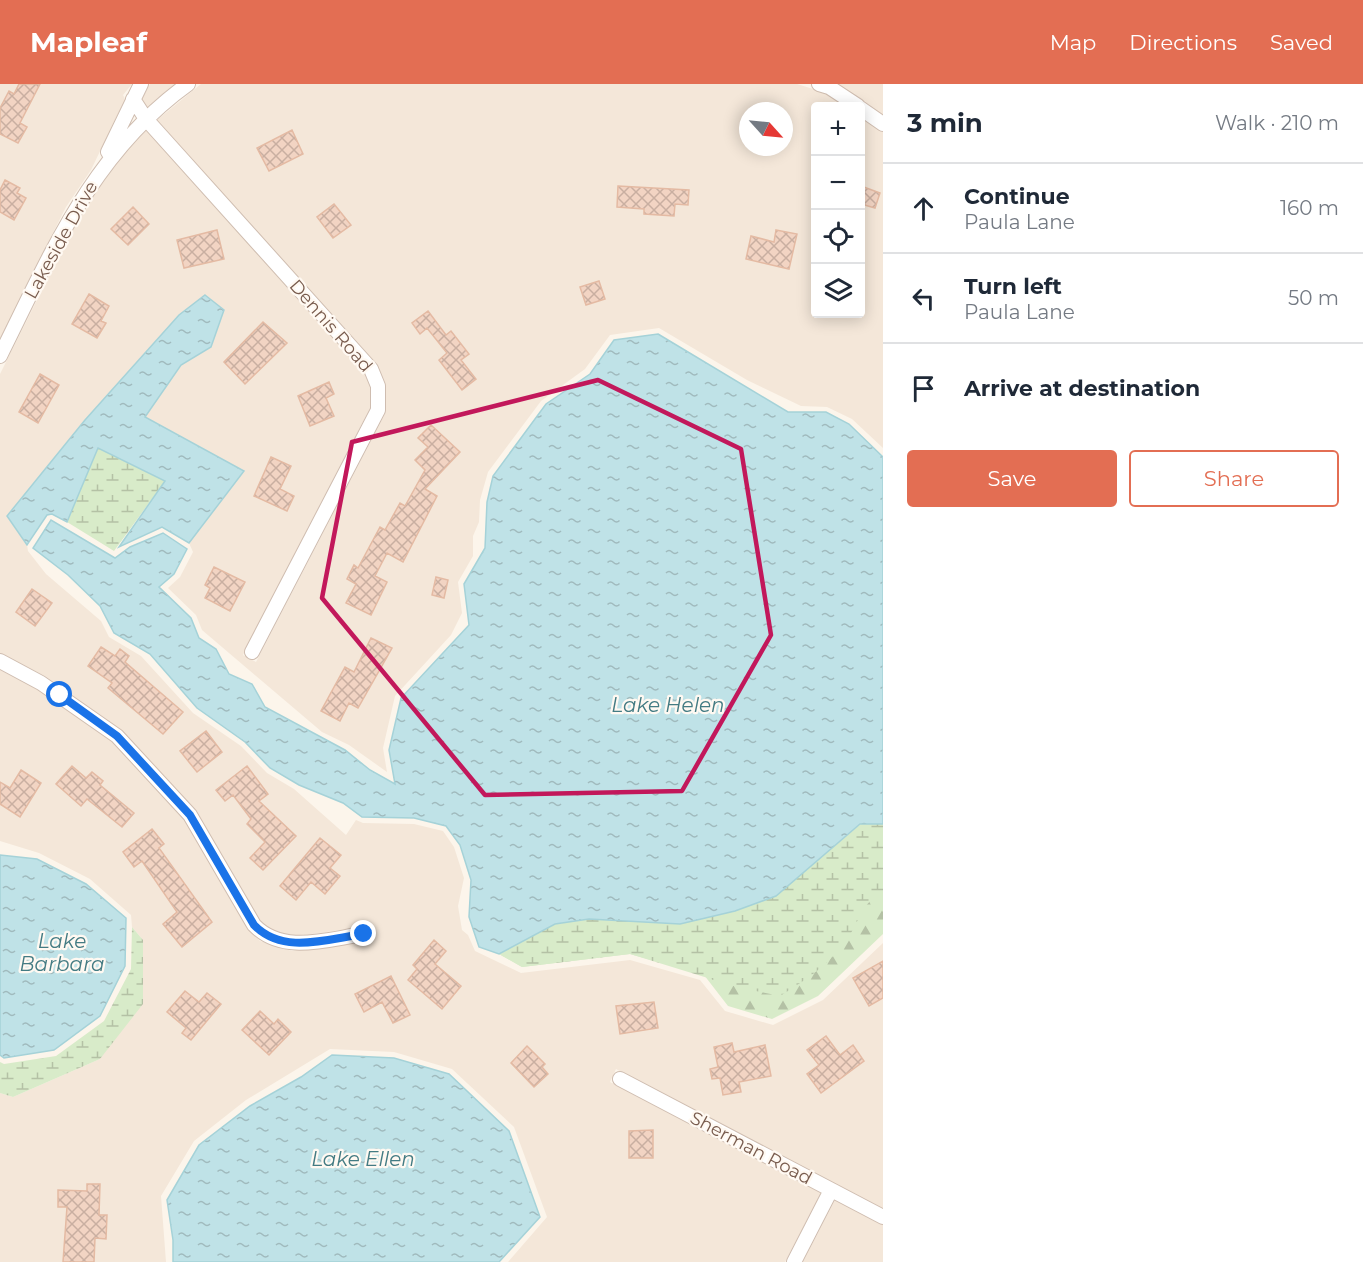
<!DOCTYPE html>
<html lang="en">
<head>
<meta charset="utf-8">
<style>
	:root { --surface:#fff; --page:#f6f6f7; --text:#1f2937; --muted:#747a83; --line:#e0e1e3; --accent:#e36e53 }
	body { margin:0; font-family:Montserrat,sans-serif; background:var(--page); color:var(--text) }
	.controls { position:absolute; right:18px; top:18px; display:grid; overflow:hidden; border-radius:6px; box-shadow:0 3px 15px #0003 }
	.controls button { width:54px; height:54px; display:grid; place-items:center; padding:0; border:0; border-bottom:2px solid var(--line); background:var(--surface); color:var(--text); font:30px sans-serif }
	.compass { position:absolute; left:739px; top:18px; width:54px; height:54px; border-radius:50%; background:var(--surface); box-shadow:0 3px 15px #0003; rotate:117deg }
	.stop { position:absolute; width:18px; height:18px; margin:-14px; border:4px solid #1a73e8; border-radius:50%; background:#fff }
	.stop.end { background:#1a73e8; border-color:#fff; box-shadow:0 2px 6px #0008 }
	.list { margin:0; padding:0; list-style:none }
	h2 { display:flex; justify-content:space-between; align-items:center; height:78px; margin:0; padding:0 24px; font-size:26px }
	h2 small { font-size:20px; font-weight:400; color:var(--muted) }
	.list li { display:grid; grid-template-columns:39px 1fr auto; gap:18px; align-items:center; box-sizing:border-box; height:90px; padding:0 24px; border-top:2px solid var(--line) }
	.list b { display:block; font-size:22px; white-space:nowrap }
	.list p { margin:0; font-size:20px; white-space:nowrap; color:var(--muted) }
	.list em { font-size:20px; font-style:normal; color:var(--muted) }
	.actions { display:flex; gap:12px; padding:18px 24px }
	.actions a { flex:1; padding:14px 0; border:2px solid var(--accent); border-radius:6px; text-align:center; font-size:21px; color:var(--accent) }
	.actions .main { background:var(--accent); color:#fff }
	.icon { flex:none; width:33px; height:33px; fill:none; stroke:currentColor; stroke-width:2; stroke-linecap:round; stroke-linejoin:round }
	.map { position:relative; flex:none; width:883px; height:1178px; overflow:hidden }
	header { display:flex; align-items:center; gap:36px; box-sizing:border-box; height:84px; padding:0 30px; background:var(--accent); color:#fff }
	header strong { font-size:28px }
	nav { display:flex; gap:33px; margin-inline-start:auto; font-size:21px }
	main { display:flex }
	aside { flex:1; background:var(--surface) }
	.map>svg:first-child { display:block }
	.residential { fill:#f4e7d9; fill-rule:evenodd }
	.forest { fill:url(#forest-firs) }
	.wetland { fill:url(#wetland-marsh) }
	.water { fill:url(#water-ripples); stroke:#a5d2d8; stroke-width:1.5 }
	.building { fill:url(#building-cross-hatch); stroke:#e4baa3; stroke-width:1.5 }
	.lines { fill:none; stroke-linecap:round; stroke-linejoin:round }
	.minor-casing { stroke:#cfbdb0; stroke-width:16 }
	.minor { stroke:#fff; stroke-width:14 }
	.route { stroke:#1a73e8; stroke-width:8 }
	.marked { fill:none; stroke:#c2185b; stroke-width:4.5; stroke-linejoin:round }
	.labels { text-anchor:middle; stroke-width:4.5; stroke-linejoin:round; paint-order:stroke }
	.street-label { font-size:18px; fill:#785b4d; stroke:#fff9f2 }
	.water-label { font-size:20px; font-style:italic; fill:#437b83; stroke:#fff9f2 }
</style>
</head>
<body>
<header>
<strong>Mapleaf</strong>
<nav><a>Map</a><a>Directions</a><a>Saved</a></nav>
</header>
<main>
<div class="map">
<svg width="883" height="1178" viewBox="0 0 883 1178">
	<defs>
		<pattern id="forest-firs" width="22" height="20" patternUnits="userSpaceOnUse" patternTransform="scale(1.5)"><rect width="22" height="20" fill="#d8ebc9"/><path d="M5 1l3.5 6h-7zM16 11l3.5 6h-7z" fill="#b4c1a5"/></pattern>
		<pattern id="wetland-marsh" width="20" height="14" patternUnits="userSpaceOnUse" patternTransform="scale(1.5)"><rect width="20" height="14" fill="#d8ebc9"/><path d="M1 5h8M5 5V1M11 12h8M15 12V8" fill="none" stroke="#b4c1a5"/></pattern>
		<pattern id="water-ripples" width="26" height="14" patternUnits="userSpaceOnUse" patternTransform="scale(1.5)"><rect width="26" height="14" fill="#bfe2e7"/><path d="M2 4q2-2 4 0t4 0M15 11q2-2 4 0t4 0" fill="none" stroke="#a0babd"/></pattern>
		<pattern id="building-cross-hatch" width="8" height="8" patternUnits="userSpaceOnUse" patternTransform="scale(1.5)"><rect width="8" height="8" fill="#f2d4c3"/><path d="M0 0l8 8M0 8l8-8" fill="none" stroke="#c9afa1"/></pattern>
	</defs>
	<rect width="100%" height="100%" fill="#fcf5eb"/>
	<!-- residential -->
	<path class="residential" d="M0,0H132L123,11L125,15L91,86L66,123L0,255Z
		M150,0H175L147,24L142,15Z
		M201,0H797L826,9L845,22H816V230H860L861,33L883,48V364L852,335L827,323L801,322L747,296L659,244L610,251L585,285L541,317L488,388L480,416L479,438L473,452V472L458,498L462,529L451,551L395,612L383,664L387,688L349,661L322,648L202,546L196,531L168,504L180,493L193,468L189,459L243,387L145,333L181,281L211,263L179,231L85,336L7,432L27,461L28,467L46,490L101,537L109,553L141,572L193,629L241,662L267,689L294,705L346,751L356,736L363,739L414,740L443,747L454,763L464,794L458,822L462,846L468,851L475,867L521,889L630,876L700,896L725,927L773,941L823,916L883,859V1126L616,985L610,998L821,1109L785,1178H508L547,1133L514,1043L452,985L394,968L330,965L246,1016L194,1057L161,1112L166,1178H0V1009L13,1013L100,975L143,856L132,843L131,831L90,795L39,769L0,757V585L38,604L112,657L184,734L247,843L260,857L292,867L373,855L370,842L290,853L270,847L260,837L196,728L123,648L45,592L0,570V290L80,130L126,66L146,46L364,288L371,303L370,324L243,571L256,578L385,330L386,303L376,280L157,36ZM748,27H784V63H748Z
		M837,0H883V31Z
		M835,1116L883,1141V1178H803Z"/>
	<!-- forest -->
	<path class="forest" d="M861,740H883V850L818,912L772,935L728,922L704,891L630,870L522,883L499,870L636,837L680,840L735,827L776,812Z"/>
	<!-- wetland -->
	<path class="wetland" d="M98,364L165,397L114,467L67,438Z
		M861,740H883V809C860,819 861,836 847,855C830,880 806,896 780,912L737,903L630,870L522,883L499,870L555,840L589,835L680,840L735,827L776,812Z
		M132,843L143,856V920L100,975L13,1013L0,1009V978L4,980L56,972L104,937L131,885Z"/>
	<!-- water -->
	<path class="water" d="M205,211L224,226L211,263L181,281L145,333L244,387L189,459L162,443L119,463L165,397L98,364L67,438L52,430L47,431L27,461L7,432L85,336L179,231Z
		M658,250L788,328H826L849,340L883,373V740H860L776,812L735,827L680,840L589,835L555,840L499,870L479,863L469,833L471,796L460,761L446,742L414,734L362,733L343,719L299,701L270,684L245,658L197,624L150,570L114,549L100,522L68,491L33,464L51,436L115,474L130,463L163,449L187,465L174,490L159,503L191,534L199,554L216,565L229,590L252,600L265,623L345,666L370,686L395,700L389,666L401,614L469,541L464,500L485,464L487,418L493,392L546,320L590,290L614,256Z
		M0,771L37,775L86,800L126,834L125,882L100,932L54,966L4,974L0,971Z
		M332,971L394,974L449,990L509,1047L540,1133L499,1178H173V1156L167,1116L199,1061L250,1022L301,993Z"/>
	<!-- building -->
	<path class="building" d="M19,0H40L20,39L27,43L18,59L0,50V24L9,7L14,10Z
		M292,46L303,70L269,87L257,64Z
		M5,96L20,104L17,109L26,114L14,136L0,128V106Z
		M618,102L689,106L688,121L675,120L674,132L644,130V125L617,123Z
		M861,102L880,109L875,124L861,120Z
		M334,120L351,141L333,154L317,133Z
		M133,123L149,140L128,161L111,145Z
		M217,146L224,175L184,184L177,156Z
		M776,146L797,150L789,185L746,175L751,152L774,158Z
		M599,197L605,215L586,221L580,203Z
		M89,210L109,222L101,237L106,239L97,254L72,240Z
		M428,227L446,251L451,247L469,270L461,276L476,295L462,306L439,276L447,269L427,244L420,250L412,239Z
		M263,238L287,259L245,300L224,278Z
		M40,290L59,301L38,339L19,328Z
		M329,298L334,310L326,314L334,332L310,342L298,312Z
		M431,341L460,368L425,405L437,412L403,478L387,469L375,492L387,498L371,531L346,519L356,500L347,495L354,481L358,484L380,443L385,446L400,419L405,422L425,386L415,376L428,363L418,354Z
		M271,373L291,382L280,405L294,412L287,427L254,412Z
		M214,483L245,498L230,527L205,514L210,504L205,501Z
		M436,493L448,496L444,514L432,511Z
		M32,505L52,519L35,542L16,528Z
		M371,554L392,564L358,624L349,619L340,637L321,627L345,583L354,588Z
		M101,563L115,572L120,565L129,572L125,578L183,628L163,650L108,604L112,599L88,582Z
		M206,647L222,668L197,688L180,667Z
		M72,682L86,694L92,688L103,697L100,701L134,729L122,743L87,715L81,722L56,700Z
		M247,682L268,710L259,717L296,752L263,786L250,774L265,758L247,740L251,735L233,711L225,717L216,706Z
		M21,686L41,699L20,733L0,720V698L10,704Z
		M152,745L164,760L159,764L212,838L182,863L163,840L177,828L142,777L134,783L123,768Z
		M320,754L341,771L330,784L340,792L325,810L311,798L296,816L280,802Z
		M434,856L446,867L435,880L461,902L442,925L408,896L417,885L413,881Z
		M883,877V914L869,922L853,894Z
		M391,892L410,931L393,939L382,918L364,928L355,910Z
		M185,907L199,918L207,909L221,920L191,956L182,949L186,944L167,928Z
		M654,918L658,944L620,950L616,922Z
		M260,927L274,940L278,935L291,948L269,971L242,946Z
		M826,952L840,971L853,961L864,977L821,1009L807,990L819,981L807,966Z
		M732,959L734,968L765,961L771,992L739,998L741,1008L723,1011L720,994L712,995L710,985L718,983L714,963Z
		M527,962L545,980L542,983L548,990L534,1003L511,979Z
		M653,1046V1074H629V1047Z
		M87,1100H100L99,1131H107L106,1155L95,1154L94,1178H63L67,1123H58V1106L87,1107Z"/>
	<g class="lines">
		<defs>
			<path id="minor" d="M819,0L829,3L858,22
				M133,15L146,35L371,285L378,302V326L252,568
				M860,24L883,40
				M108,68L141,0
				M0,272C51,170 92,69 188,0
				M0,577L41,599L117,652L190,731L254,841C283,871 327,855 364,850
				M620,995L883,1133
				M794,1178L831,1106"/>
		</defs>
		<!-- minor casing -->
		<use href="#minor" class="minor-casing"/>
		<!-- minor -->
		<use href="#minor" class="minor"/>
	</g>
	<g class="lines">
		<!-- route -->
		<path class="route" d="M60,611L117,652L190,731L254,841C283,871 327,855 364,850"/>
	</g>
	<!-- marked area -->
	<path class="marked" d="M598,296L741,365L771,551L682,707L485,711L322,514L352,358Z"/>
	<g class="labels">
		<!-- street labels -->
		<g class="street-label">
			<text transform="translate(61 156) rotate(-61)" y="6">Lakeside Drive</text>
			<text transform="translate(331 242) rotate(49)" y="6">Dennis Road</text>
			<text transform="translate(751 1064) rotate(28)" y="6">Sherman Road</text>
		</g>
		<!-- water labels -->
		<g class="water-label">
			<text x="668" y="628">Lake Helen</text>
			<text x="62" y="864">Lake<tspan x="62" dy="23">Barbara</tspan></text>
			<text x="363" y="1082">Lake Ellen</text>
		</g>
	</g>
</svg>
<div class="controls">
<button>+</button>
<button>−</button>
<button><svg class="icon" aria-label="locate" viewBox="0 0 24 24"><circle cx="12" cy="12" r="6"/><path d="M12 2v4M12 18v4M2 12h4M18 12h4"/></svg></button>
<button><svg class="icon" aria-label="layers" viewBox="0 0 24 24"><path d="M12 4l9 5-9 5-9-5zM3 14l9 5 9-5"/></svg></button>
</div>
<svg class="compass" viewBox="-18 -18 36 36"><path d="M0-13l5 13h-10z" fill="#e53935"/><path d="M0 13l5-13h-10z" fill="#747a83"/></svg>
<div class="stop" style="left:60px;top:611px"></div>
<div class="stop end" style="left:364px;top:850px"></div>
</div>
<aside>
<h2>3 min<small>Walk · 210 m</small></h2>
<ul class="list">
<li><svg class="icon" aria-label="ahead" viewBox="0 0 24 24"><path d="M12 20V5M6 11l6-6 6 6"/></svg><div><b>Continue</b><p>Paula Lane</p></div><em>160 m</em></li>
<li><svg class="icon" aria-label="left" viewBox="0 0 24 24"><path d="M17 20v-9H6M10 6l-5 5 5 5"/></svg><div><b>Turn left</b><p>Paula Lane</p></div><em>50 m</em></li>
<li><svg class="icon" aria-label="arrive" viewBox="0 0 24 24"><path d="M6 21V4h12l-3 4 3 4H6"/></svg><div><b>Arrive at destination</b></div></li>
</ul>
<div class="actions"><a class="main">Save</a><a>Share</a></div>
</aside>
</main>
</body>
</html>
